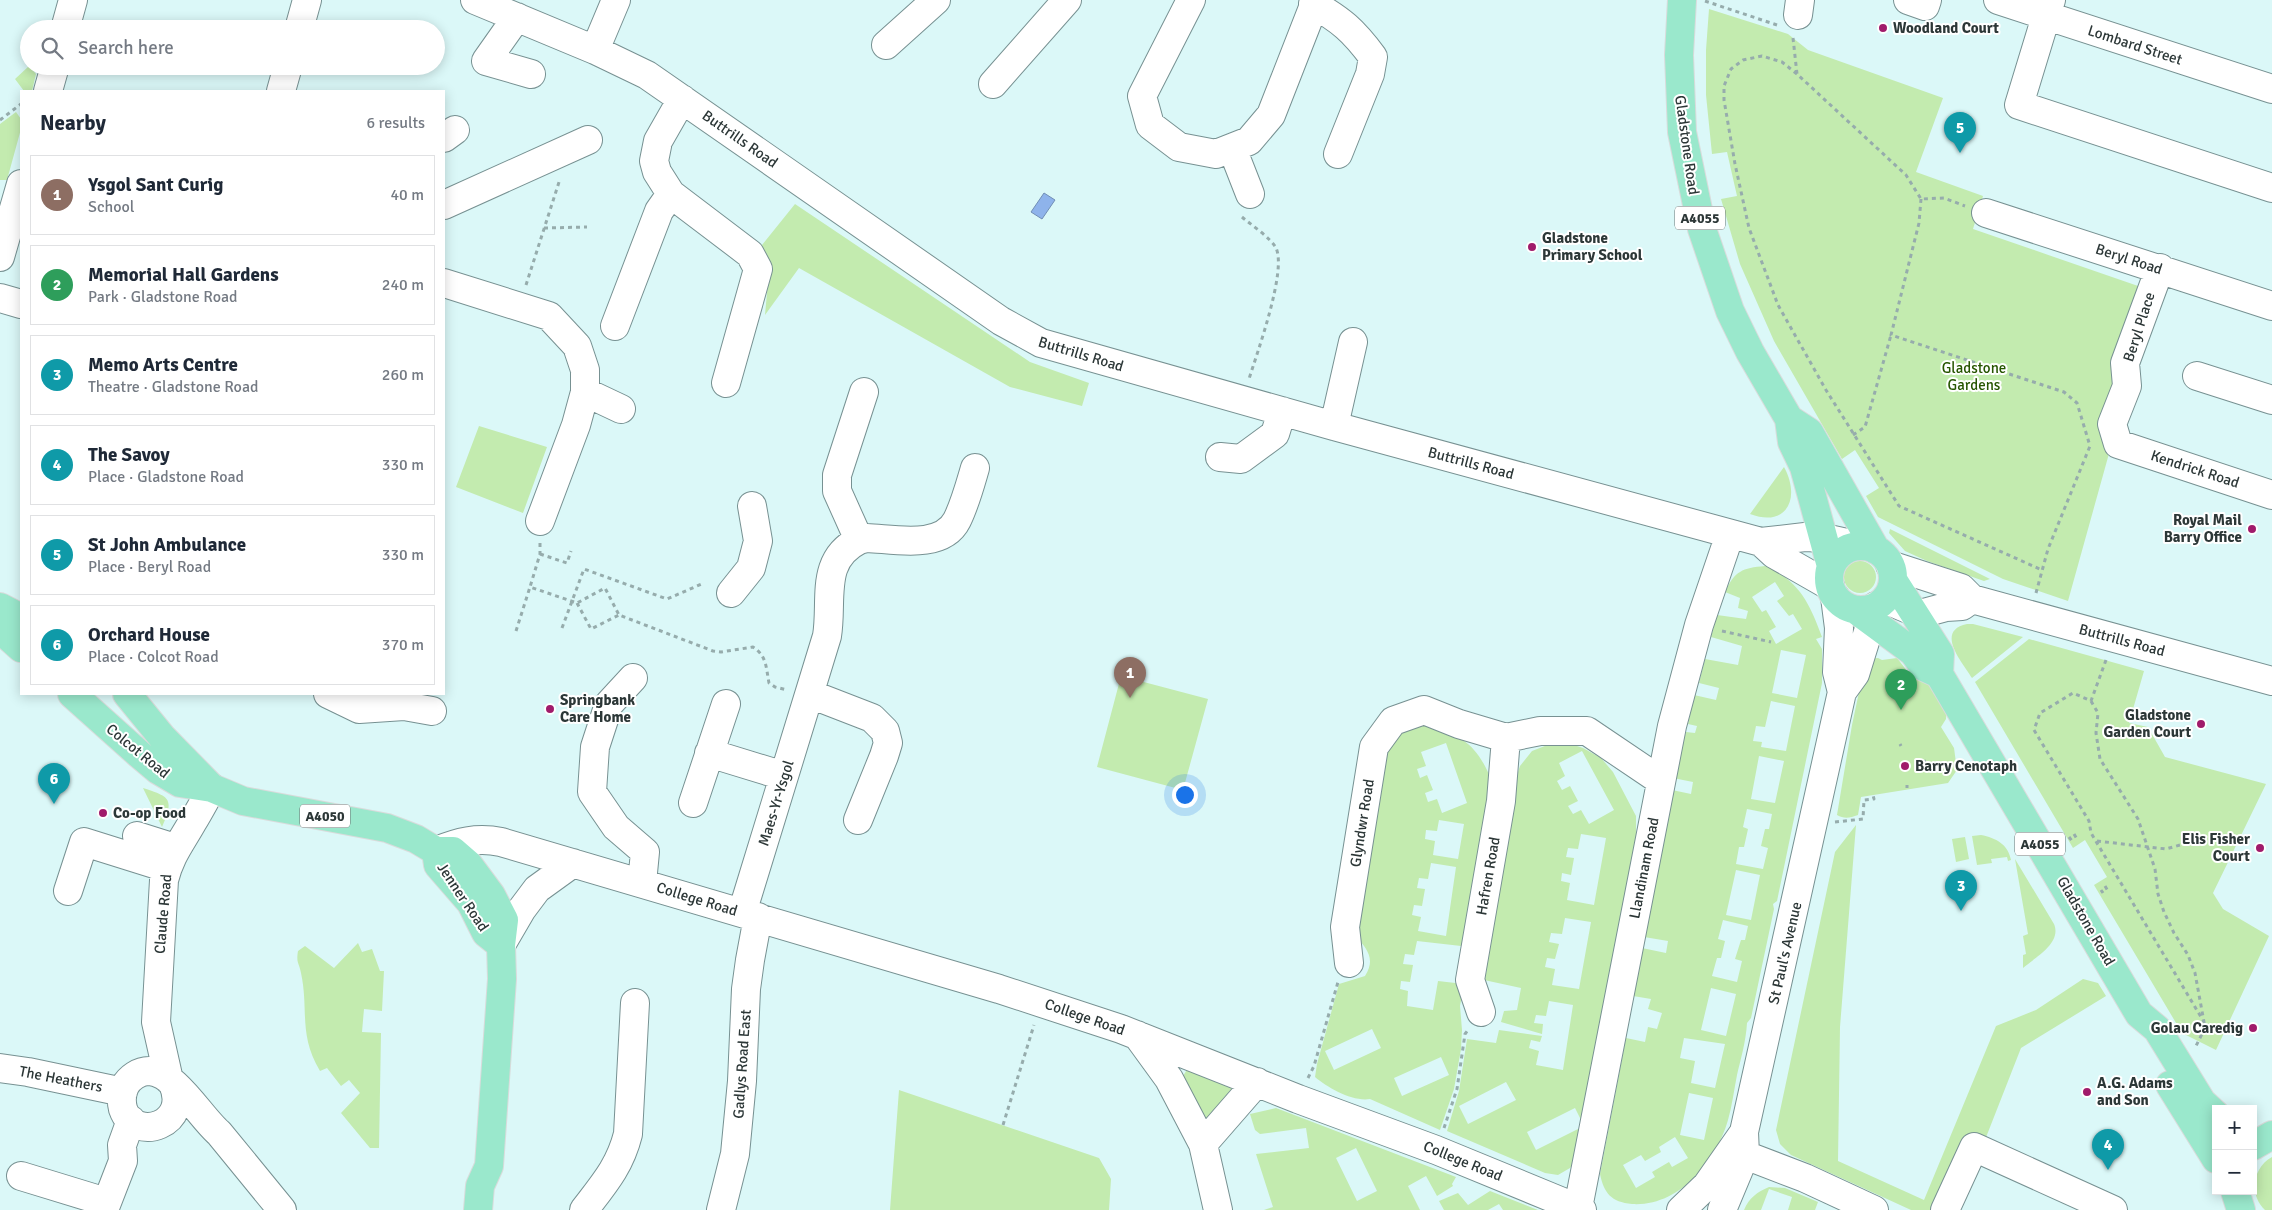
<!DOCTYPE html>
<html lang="en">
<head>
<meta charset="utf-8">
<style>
	:root { --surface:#fff; --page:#f2f2f3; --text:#1f2937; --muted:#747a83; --line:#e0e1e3; --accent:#a01b6b }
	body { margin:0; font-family:Signika,sans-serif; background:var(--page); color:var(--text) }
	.controls { position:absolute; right:15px; bottom:15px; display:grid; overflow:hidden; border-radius:0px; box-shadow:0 2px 12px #0003 }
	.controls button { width:45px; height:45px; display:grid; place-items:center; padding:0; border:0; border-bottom:1px solid var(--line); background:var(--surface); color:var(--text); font:25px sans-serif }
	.you { position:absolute; left:1184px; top:794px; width:18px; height:18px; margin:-12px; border:4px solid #fff; border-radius:50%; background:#1a73e8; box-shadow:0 0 0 8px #1a73e833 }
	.badge { display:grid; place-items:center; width:32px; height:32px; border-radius:50%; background:var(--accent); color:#fff; font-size:16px; font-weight:700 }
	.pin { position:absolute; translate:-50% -41px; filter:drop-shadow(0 1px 2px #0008) }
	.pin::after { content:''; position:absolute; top:26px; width:18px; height:15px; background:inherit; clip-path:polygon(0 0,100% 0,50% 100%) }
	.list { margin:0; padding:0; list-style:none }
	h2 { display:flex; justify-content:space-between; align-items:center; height:65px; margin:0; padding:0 20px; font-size:21px }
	h2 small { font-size:16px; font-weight:400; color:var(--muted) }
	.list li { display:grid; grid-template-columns:32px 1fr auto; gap:15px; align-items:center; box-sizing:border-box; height:80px; margin:0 10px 10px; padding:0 10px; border:1px solid var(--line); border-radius:0px }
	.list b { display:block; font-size:19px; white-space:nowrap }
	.list p { margin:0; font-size:16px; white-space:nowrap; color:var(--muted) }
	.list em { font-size:16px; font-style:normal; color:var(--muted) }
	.icon { flex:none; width:28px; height:28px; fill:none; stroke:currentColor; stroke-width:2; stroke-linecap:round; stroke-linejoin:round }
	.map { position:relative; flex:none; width:2272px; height:1210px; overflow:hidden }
	.search { position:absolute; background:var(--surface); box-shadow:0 2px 12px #0003; left:20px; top:20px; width:425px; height:55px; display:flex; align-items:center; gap:12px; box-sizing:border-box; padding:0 18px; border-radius:28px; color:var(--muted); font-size:19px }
	.panel { position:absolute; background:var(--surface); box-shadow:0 2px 12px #0003; left:20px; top:90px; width:425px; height:605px; border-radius:0px }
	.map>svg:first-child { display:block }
	.green { fill:#c3ebaf; fill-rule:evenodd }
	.water { fill:#8eb3eb; stroke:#718eb5 }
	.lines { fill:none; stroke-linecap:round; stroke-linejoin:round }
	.minor-casing { stroke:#779192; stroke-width:30 }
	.major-casing { stroke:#d9dbdb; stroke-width:30 }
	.path { stroke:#96acac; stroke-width:3; stroke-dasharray:4 4; stroke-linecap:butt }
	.minor { stroke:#fff; stroke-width:28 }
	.major { stroke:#9ae8cc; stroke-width:28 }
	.poi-dot { fill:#a01b6b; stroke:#fff; stroke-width:2 }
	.labels { text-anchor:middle; stroke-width:4; stroke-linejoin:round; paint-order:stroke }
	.shield { fill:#fff; stroke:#6b7373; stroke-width:1 }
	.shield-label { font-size:14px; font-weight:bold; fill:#2c3737 }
	.poi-label { font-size:15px; font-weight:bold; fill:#2c3737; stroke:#fff; text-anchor:start }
	.street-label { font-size:15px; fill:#2c3737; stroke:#fff }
	.park-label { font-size:15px; fill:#265500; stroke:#fff }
</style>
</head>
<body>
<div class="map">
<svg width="2272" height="1210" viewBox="0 0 2272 1210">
	<rect width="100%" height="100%" fill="#dbf8f8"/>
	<!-- green -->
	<path class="green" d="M1709,9L1788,34L1808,50L1943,98L1916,172L1983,196L1973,229L2141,287L2110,450L2068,601L2003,579L1878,517L1866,496L1879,488L1855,450L1842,459L1774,341L1740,264L1721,199L1737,196L1727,152L1712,154L1706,95V50Z
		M29,66L36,74L32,91H24L15,79Z
		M16,112L21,119V129L7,180H0V124Z
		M795,204L1030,362L1089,383L1082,406L1010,387L799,268L765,315L769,271L758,250Z
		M479,426L547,447L523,513L456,487Z
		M1784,467C1801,498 1787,528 1750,514Z
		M1890,529L1990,579L1984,581L1927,561L1905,551L1889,533Z
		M1844 577a16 16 0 1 1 32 0a16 16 0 1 1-32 0Z
		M1765,566C1799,580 1810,604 1822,637L1816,639L1822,649V683L1777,901L1773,904L1774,909L1751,1018L1747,1023C1746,1041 1741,1058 1737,1075C1734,1090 1732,1106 1728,1120C1716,1162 1679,1207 1632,1204C1611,1202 1604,1193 1600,1174L1626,1038L1645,1042L1648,1027L1657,1029L1662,1013L1648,1009L1651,999L1633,996L1642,948L1666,953L1668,941L1644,937L1672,790L1691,794L1693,782L1673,778L1686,732L1695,733L1697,726L1688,724L1694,695L1716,700L1719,688L1699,683L1705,659L1738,665L1742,646L1711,637L1717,615L1746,619L1748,611L1738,608L1740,598L1725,592C1735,571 1742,568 1765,566ZM1775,582L1784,596L1777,601L1789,616L1793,614L1802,629L1776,644L1769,631L1776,627L1766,610L1762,612L1752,597ZM1781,650L1806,655L1797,698L1772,693ZM1771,701L1795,706L1786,751L1761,747L1762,742L1753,741L1756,726L1765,727ZM1759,756L1784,761L1775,803L1751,799ZM1747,809L1772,814L1769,829H1765L1761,846L1768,848L1763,869L1736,864L1739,847H1744L1748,829L1743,827ZM1736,870L1760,875L1751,920L1726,915ZM1723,920L1748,926L1745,940H1741L1735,959L1742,961L1737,982L1712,976L1717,958H1721L1725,941L1718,939ZM1711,988L1736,994L1726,1036L1701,1030ZM1684,1038L1725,1044L1715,1088L1691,1083L1695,1061L1680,1058ZM1689,1093L1713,1098L1704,1140L1680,1135ZM1675,1137L1688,1158L1672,1167L1669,1162L1652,1172L1655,1177L1636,1188L1623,1165L1641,1155L1645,1161L1661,1152L1659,1147Z
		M1967,624H1973L2023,637L1972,678C1963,663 1934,631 1967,624Z
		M2029,639L2144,671L2129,723L2148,727L2165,757L2266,784L2213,893L2223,909L2269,936L2216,1050L2182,1033L2094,885L2107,877L2085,840L2073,848L1975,682Z
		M1878,658L1882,660L1897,658L1911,676L1918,670L1947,703L1946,719L1941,727L1954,748L1957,770L1948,783L1861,797L1858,815C1850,818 1844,819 1837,815L1852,725L1865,664L1868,659Z
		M1121,676L1208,699L1183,790L1097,767Z
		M1431,722C1463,739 1476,743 1491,779L1470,947L1417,941L1414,955L1405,954L1403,964L1413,965L1410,982L1401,981L1400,989L1408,991L1407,1006L1433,1010L1438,981L1464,984L1460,1006L1462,1030L1461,1049L1454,1089L1440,1130L1370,1099C1353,1102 1328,1088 1315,1077L1317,1064L1339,984L1365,976C1376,959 1367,949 1356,936L1374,788L1395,731ZM1446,743L1467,803L1442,813L1437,799L1428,802L1425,793L1433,790L1427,775L1420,778L1417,769L1426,766L1421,752ZM1439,820L1464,824L1458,859L1433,855L1435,841L1425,839L1426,830L1437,831ZM1431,863L1456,867L1446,936L1418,931L1421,917L1412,915L1414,905L1422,906L1425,889L1417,888L1419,878L1428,879ZM1372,1029L1381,1048L1334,1070L1325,1051ZM1441,1057L1449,1075L1402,1096L1394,1078Z
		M1565,742L1583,748L1601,758L1613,772L1636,816V835L1631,879L1616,964L1610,981L1598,1057L1590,1086L1585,1128L1576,1160L1570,1168L1558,1175L1545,1173L1447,1131L1459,1091L1467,1039L1496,1043L1499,1030L1542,1036L1540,1042L1531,1040L1529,1048L1539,1051L1536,1065L1563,1070L1573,1005L1549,1001L1546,1016L1536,1015L1534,1023L1543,1024L1542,1034L1501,1022L1504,1011L1517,1010L1521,988L1484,980L1487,970L1481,966L1499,853L1514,784L1520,766L1532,751L1550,744ZM1582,751L1614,810L1589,824L1581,810L1573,814L1568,806L1578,801L1570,786L1562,790L1557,781L1565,776L1559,763ZM1581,834L1606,838L1594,905L1567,900L1570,883L1561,881L1562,873L1571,875L1574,858L1566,857L1568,848L1578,849ZM1565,918L1591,922L1579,989L1552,985L1555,969L1545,967L1547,958L1555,959L1559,944L1549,942L1551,933L1562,934ZM1506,1082L1516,1100L1468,1124L1459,1106ZM1575,1108L1584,1126L1536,1150L1527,1132Z
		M143,788C171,797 174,799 162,827Z
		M1856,825L1840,1027L1838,1161L1924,1200L1996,1026L2036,1010L2083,979L2098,983L2106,996L2021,1048L1983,1145L1940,1210H1911L1791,1155L1780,1144L1776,1130L1835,852Z
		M1981,835C1996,838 2008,844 2011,860L2008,861L2007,857L1991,859L1992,863L1977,865L1972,836Z
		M1965,837L1969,859L1956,862L1952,839Z
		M2015,859L2054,924C2062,943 2036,957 2023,968V955L2026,954L2023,936L2028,934Z
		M358,943L362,952L372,949L380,971H384L382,1011L364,1009L362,1032L381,1033L379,1148H370L341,1113L360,1093L349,1080L341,1086L327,1068L320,1071C298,1034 309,1010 301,973C299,962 296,964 298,951L305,946L334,968Z
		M1188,1068L1233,1087L1210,1117H1203L1183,1076Z
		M899,1090L1099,1158L1111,1179L1109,1210H890Z
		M1276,1108L1456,1177L1452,1184L1453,1186L1437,1196L1426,1176L1408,1186L1420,1210H1264L1273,1207L1256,1154L1309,1148L1306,1128L1260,1134L1255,1130L1250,1114ZM1356,1148L1377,1191L1357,1201L1336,1158Z
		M2272,1157V1210H2265C2249,1195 2252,1168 2272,1157Z
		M1769,1187L1785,1188L1818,1202L1815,1210H1788L1792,1197L1769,1189L1761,1210H1744C1749,1198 1757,1192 1769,1187Z
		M1490,1191L1538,1210H1503L1499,1204L1488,1210H1444L1439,1201L1458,1193L1468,1205Z"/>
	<!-- water -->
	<path class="water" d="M1044,193L1055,200L1042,219L1031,212Z"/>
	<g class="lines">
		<defs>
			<path id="minor" d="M475,0L595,50L647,75L1001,321L1041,343L1334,426L1761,542L1805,537L1824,538L1860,546
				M1191,0L1142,96L1150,125L1179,147L1216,154L1249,141L1271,115L1316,0
				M1908,0L1925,6L1927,0
				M1998,0L2272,89
				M2051,0L2019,105L2272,188
				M1313,4C1341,20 1353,30 1373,57L1370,74L1338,154
				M1798,15L1800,0
				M517,17L486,61L531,74
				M65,29L73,0
				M299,29L307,0
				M886,45L936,0
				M595,50L616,0
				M993,84L1067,0
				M48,91L55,66
				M281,91L288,66
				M682,99L658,141L654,161L657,172L671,194L750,254L758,269L726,383
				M444,138L455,130
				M1232,148L1250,194
				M444,205L588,140
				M1986,213L2272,306
				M0,257L21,184
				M2160,268L2125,363L2127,386L2112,424L2118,444L2272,495
				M444,283L549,316L577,346L585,370V392L576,425L540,521
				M0,298L21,304
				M615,326L659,211L671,194
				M2197,376L2272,400
				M585,392L621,409
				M1334,426L1353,342
				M1220,457L1241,459L1275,434L1282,411
				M859,540L867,538C894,539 942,550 957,520C965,504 970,485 975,468
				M1761,542L1774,554L1830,586
				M1890,565L1961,588L1972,599L2272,681
				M731,593L751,568L758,541L752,506
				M1835,597L1839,628L1837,672L1842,692
				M1894,603L1920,614L1946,607L1962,606L1972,599
				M633,678L609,704L595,747L592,792L616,827L645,852L642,883
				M328,694L359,709L404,706L432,711
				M810,694L872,718L885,731L888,743L884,756L858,820
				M709,753L784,776
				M693,803L726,704
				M137,836L175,848
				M436,851C458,842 477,837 501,842L999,989L1121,1029L1298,1099L1436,1150L1582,1210
				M68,891L84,842L167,868
				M742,913L827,636C833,600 819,560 859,540L837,491V475L864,392
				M501,945L522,909L537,889L573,863
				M1349,963L1345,927L1374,747L1393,721L1424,710L1459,724L1506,738L1540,731H1587L1661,781
				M1481,1012L1470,980L1501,801L1506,738
				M1137,1035L1169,1079L1203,1144L1218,1210
				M0,1068L28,1072L123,1092
				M169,1080L156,1022L164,880C170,856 180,844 192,823C199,812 205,800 212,788
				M172,1082C193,1124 135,1144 123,1109C121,1101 121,1094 125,1086C129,1078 139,1071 149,1071C175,1072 201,1118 219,1133L282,1210
				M1203,1144L1257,1082
				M1745,1155L1805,1178L1874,1210
				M21,1176L106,1202
				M1578,1208L1672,726L1699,625L1730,534
				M104,1210L123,1161L122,1145L131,1120
				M584,1210C604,1184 620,1166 628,1134L635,1003
				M721,1210L735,1154L742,1081L746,989L750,960L758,917
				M1681,1210L1707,1185L1742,1135
				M1722,1210L1745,1155L1744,1132L1842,692L1855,674L1876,606
				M1945,1210L1974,1147L2113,1210"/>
			<path id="major" d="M1682,0L1679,55L1682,132L1702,229L1730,311L1750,352L1789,419L1792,442L1804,467L1831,566
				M1789,419L1809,432L1876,550
				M1829 578a32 32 0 1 1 64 0a32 32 0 1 1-64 0Z
				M1893,580L1940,654L1939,674L2139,1014L2157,1029L2202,1102L2216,1115
				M0,607L21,618
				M1856,610L1913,652L1924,667L1939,674
				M0,629L21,648
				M72,694L139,754L158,770L180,783L212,788L243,801L387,828L416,839L436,851H453L468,864L491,895L504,920L501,945L502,979L489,1166L480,1186L478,1210
				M127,694L162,737L212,788
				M436,851L438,865L471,903L486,933L501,945
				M2170,1085L2216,1159
				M2253,1146L2272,1135
				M2235,1191L2241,1210"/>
		</defs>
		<!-- minor casing -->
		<use href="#minor" class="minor-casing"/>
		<!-- major casing -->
		<use href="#major" class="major-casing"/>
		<!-- path -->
		<path class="path" d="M1705,1L1777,25
			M1793,38L1797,74L1906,175L1921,199L1944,198L1965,206
			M1797,74L1782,62L1762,56L1743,60L1731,69L1724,86V100L1735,164L1749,228L1778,305L1826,390L1899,506L2042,570
			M0,120L21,104
			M1921,199L1919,223L1891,335L2064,392L2077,403L2090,446
			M1242,217C1250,224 1271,238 1276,248C1287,271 1257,353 1249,379
			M544,228L587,227
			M526,285L560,179
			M1853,435L1865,427L1891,335
			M540,543V554L530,587L577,603L605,588L619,615L713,651L721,652L753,647C767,656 766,668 769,683L775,687L787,690
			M540,554L567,563L571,551
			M2036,593L2048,549L2090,446
			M577,603L591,629L619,615
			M562,628L584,569L667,599L704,583
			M516,631L530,587
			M1722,631L1771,642
			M2106,660L2091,701L2073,693L2040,713L2034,730L2089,821L2091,833L2204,1022
			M2091,701L2098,713L2096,733L2100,759L2138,819L2155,869L2158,894L2164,912L2174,933L2188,955L2195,973L2204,1022V1030L2196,1046
			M1900,744L1901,746
			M1923,762L1926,761
			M1907,785V788
			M1835,822L1863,819L1864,800L1874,799L1873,795
			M2074,834L2077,839
			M2069,837L2072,841
			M2097,841L2166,849L2180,845L2188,840
			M2105,886L2108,891
			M2101,890L2103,893
			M1308,1078L1314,1066L1338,982
			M1003,1125L1034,1025
			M1444,1128L1457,1089L1465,1034L1468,1030"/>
		<!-- minor -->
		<use href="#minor" class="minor"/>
		<!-- major -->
		<use href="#major" class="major"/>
	</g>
	<!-- markers -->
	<g class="poi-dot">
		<circle cx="1883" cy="28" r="5"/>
		<circle cx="1532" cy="247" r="5"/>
		<circle cx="2252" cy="529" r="5"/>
		<circle cx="550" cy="709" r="5"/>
		<circle cx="2201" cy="724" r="5"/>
		<circle cx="1905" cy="766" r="5"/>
		<circle cx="103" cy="813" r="5"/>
		<circle cx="2260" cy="848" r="5"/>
		<circle cx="2253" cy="1028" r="5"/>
		<circle cx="2087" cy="1092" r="5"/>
	</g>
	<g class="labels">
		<!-- shield labels -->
		<g class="shield">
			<rect x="1675" y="206.5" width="50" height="23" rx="4"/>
			<rect x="300" y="804.5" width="50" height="23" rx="4"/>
			<rect x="2015" y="832.5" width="50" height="23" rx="4"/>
		</g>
		<g class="shield-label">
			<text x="1700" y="223">A4055</text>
			<text x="325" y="821">A4050</text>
			<text x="2040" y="849">A4055</text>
		</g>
		<!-- poi labels -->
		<g class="poi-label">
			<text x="1893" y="33">Woodland Court</text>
			<text x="1542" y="243">Gladstone<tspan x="1542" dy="17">Primary School</tspan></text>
			<text x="2242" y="525" text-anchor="end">Royal Mail<tspan x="2242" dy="17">Barry Office</tspan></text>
			<text x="560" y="705">Springbank<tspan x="560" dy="17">Care Home</tspan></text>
			<text x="2191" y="720" text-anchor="end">Gladstone<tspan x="2191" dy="17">Garden Court</tspan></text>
			<text x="1915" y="771">Barry Cenotaph</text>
			<text x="113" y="818">Co-op Food</text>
			<text x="2250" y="844" text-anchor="end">Elis Fisher<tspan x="2250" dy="17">Court</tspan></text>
			<text x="2243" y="1033" text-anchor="end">Golau Caredig</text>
			<text x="2097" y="1088">A.G. Adams<tspan x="2097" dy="17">and Son</tspan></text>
		</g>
		<!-- street labels -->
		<g class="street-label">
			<text transform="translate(2135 45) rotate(18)" y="5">Lombard Street</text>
			<text transform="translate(740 139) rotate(35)" y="5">Buttrills Road</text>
			<text transform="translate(1687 145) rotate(82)" y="5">Gladstone Road</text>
			<text transform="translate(2129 259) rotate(18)" y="5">Beryl Road</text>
			<text transform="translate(2139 327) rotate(-72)" y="5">Beryl Place</text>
			<text transform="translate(1081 354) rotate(17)" y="5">Buttrills Road</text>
			<text transform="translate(1471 463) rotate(15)" y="5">Buttrills Road</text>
			<text transform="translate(2195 469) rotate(18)" y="5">Kendrick Road</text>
			<text transform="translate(2122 640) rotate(15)" y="5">Buttrills Road</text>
			<text transform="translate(138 751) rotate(39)" y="5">Colcot Road</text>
			<text transform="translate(776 803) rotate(-73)" y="5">Maes-Yr-Ysgol</text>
			<text transform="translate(1362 823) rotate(-81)" y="5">Glyndwr Road</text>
			<text transform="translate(1644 868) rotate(-79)" y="5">Llandinam Road</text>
			<text transform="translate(1488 876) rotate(-80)" y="5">Hafren Road</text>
			<text transform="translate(463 897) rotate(56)" y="5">Jenner Road</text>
			<text transform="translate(697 899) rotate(17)" y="5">College Road</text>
			<text transform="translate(163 914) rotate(-85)" y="5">Claude Road</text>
			<text transform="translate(2086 921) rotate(60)" y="5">Gladstone Road</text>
			<text transform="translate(1785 953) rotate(-77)" y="5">St Paul's Avenue</text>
			<text transform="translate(1085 1017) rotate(19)" y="5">College Road</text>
			<text transform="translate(742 1064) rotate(-86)" y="5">Gadlys Road East</text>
			<text transform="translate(61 1079) rotate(11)" y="5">The Heathers</text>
			<text transform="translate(1463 1161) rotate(22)" y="5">College Road</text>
		</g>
		<!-- park labels -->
		<g class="park-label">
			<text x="1974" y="373">Gladstone<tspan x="1974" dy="17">Gardens</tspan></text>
		</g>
	</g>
</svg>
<div class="controls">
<button>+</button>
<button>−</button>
</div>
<div class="you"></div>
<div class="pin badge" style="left:1130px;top:698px;background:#8d6e63">1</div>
<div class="pin badge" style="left:1901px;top:710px;background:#2e9e5b">2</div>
<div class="pin badge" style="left:1961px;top:911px;background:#0f9aa8">3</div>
<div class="pin badge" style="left:2108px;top:1170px;background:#0f9aa8">4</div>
<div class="pin badge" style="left:1960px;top:153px;background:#0f9aa8">5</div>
<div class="pin badge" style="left:54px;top:804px;background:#0f9aa8">6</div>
<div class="search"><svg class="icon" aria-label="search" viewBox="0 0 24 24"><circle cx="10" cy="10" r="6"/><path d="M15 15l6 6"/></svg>Search here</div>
<section class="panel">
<h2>Nearby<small>6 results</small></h2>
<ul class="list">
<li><span class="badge" style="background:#8d6e63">1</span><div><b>Ysgol Sant Curig</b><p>School</p></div><em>40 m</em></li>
<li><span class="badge" style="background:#2e9e5b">2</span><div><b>Memorial Hall Gardens</b><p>Park · Gladstone Road</p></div><em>240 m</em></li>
<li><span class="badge" style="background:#0f9aa8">3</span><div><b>Memo Arts Centre</b><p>Theatre · Gladstone Road</p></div><em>260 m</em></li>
<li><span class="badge" style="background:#0f9aa8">4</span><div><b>The Savoy</b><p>Place · Gladstone Road</p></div><em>330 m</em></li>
<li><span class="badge" style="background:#0f9aa8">5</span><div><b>St John Ambulance</b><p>Place · Beryl Road</p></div><em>330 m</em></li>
<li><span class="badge" style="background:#0f9aa8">6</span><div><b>Orchard House</b><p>Place · Colcot Road</p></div><em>370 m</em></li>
</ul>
</section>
</div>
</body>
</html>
